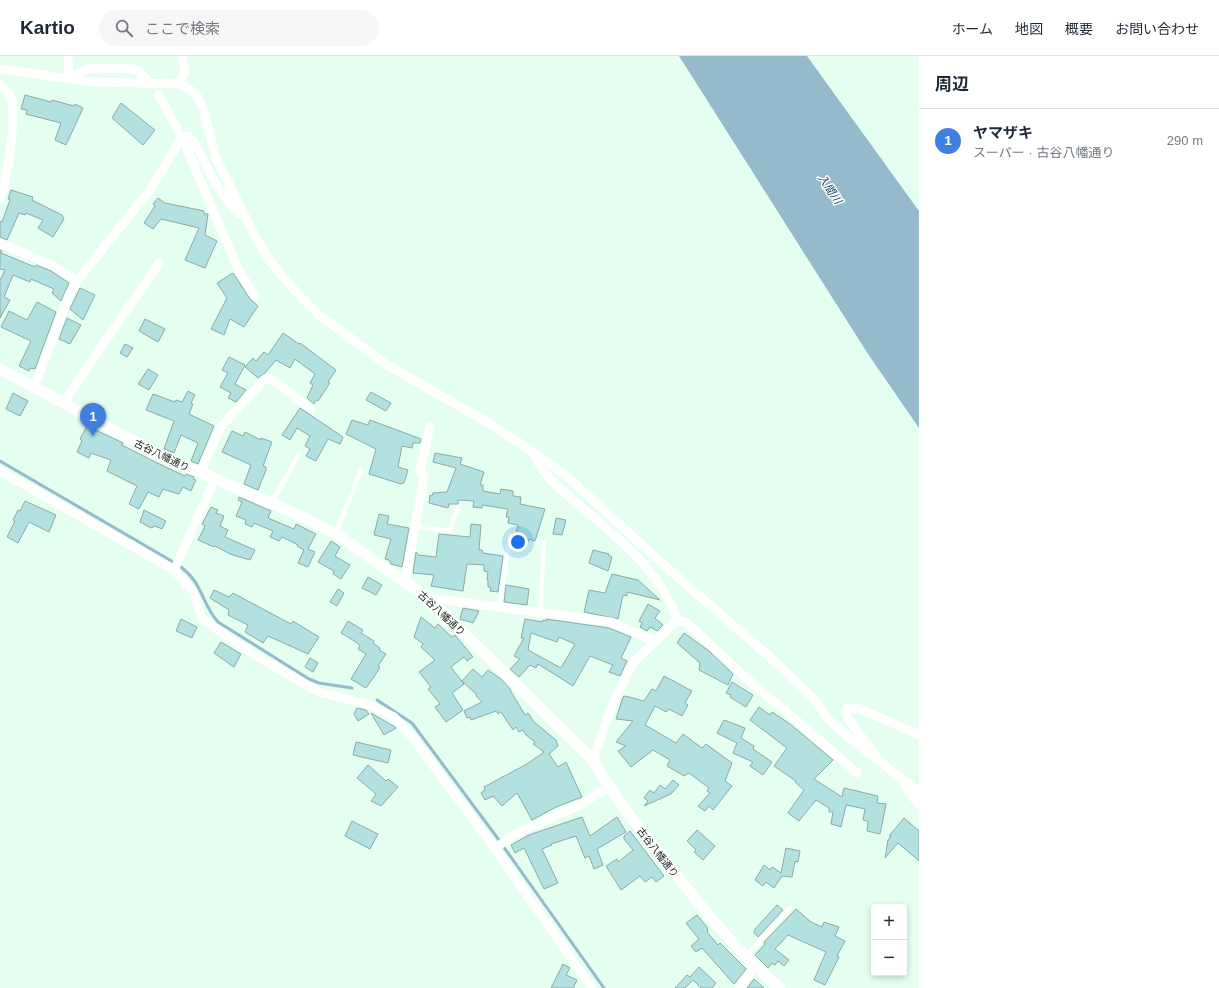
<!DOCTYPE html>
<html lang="ja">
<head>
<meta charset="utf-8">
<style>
	:root { --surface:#fff; --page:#f6f6f7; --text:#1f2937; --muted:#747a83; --line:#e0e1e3; --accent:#0f766e }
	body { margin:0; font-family:Helvetica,"Noto Sans JP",sans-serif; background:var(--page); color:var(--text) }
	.controls { position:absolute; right:12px; bottom:12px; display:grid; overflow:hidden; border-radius:4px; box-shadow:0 2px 6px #0003 }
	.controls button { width:36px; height:36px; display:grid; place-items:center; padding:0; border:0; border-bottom:1px solid var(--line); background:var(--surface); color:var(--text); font:20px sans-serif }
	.you { position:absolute; left:518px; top:486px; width:14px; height:14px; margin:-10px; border:3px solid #fff; border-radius:50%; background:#1a73e8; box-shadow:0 0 0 6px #1a73e833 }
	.badge { display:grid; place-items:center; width:26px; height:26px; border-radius:50%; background:var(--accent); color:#fff; font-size:13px; font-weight:700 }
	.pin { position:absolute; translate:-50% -33px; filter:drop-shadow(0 1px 2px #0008) }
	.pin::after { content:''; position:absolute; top:21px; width:14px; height:12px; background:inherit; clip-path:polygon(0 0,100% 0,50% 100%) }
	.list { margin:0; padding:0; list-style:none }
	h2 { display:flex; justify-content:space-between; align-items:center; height:52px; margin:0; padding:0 16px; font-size:17px }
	h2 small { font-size:13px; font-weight:400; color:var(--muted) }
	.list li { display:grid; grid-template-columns:26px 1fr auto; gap:12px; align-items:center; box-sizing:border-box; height:64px; padding:0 16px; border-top:1px solid var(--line) }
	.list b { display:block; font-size:15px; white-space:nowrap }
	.list p { margin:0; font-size:13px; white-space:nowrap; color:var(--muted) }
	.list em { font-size:13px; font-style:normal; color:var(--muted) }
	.icon { flex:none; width:22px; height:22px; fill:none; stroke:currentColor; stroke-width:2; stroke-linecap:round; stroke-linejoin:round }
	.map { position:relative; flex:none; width:919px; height:932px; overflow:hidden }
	header { display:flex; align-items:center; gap:24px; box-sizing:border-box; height:56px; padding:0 20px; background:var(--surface); border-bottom:1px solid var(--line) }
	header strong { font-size:19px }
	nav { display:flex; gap:22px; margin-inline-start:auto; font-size:14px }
	.search { width:280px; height:36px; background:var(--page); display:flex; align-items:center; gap:10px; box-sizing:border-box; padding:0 14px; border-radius:22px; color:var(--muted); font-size:15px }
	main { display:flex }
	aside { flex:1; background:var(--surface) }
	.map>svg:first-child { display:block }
	.water { fill:#94bacc }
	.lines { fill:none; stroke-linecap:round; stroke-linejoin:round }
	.stream { stroke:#94bacc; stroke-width:3 }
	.building { fill:#b2e1df; stroke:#8baaa9; fill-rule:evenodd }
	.service { stroke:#fff; stroke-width:4.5 }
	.minor { stroke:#fff; stroke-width:9 }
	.tertiary { stroke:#fff; stroke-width:11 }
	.labels { text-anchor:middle; stroke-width:3; stroke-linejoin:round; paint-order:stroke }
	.street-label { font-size:10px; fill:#17211b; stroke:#fff }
	.water-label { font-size:11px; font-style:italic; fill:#15495c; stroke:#fff }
</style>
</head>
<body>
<header>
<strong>Kartio</strong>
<div class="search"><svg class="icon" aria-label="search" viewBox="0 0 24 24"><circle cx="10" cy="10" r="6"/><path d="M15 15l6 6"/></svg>ここで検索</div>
<nav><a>ホーム</a><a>地図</a><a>概要</a><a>お問い合わせ</a></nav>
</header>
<main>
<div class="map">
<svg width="919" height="932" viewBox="0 0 919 932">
	<rect width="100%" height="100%" fill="#e4feef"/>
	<!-- water -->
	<path class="water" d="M679,0H807L919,155V372L868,298Z"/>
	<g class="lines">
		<!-- stream -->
		<path class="stream" d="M0,405L175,507
			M181,511C203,528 201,546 218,566L309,623L319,627L352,632
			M377,644L412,667L499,784
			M503,790L604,932"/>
	</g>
	<!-- building -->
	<path class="building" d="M25,39L51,46L52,44L74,50L75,48L83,52L66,89L55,84L61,67L26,58L27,54L21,53Z
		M121,47L155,74L143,89L112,62Z
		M11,134L33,141L32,144L62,159L64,163L53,181L38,172L43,164L26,157L25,159L19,157L7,184L0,181V165L2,166L10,144L8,143Z
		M158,142L165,147L204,155V158H208L205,179L217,185L205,212L185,204L199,172L161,163L153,173L144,167L155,150L153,148Z
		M0,194L2,195L1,197L35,211L36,209L51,215L69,227L61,245L52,237L54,233L31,223L30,226L13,219L4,241L10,244L0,262V224L5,214L0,213Z
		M233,217L250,243L258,250L244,271L230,263L224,279L211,273L227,242L217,227Z
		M80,232L95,239L83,264L70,253Z
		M37,246L56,256L35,313L30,312L29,315L19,310L31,285L1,271L9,255L27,264Z
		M67,262L81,269L70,288L59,283Z
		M145,263L165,273L158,286L139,275Z
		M283,277L299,288L300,287L336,314L328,326L330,327L318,345L316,344L314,348L307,342L313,329L310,327L315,318L295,303L290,312L276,304L265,317L258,322L245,311L253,302L256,305L264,296L268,299Z
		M125,288L133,292L127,301L120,297Z
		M229,301L245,309L235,328L246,334L236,346L228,342L231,337L220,331L228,317L222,314Z
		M148,313L158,319L149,334L138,328Z
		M188,335L195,339L191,347L193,348L189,358L214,370L198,408L191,405L198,387L181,379L174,397L164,393L174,365L146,354L153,338L175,346L176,344L182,346Z
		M371,336L391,347L386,355L366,344Z
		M13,337L28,345L20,360L6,353Z
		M300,352L343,381L340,388L328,383L316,405L306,400L310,393L305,390L310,380L297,372L290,384L282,379Z
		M352,364L368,369L370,364L421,383L420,387H413L412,392L402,390L398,411L408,414L404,427L401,428L369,418L376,393L346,378Z
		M87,370L123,387L122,389L153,405L185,420L186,418L194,421L193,423L196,424L191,435L183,431L179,438L163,433L159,441L148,436L139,453L129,448L137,430L107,415L111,404L91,397L89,402L77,396L82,385L80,383Z
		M232,375L243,380L245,376L261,384V382L272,386L263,410L266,411V414L258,434L244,428L251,409L222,396Z
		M435,397L462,402L460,408L484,416L480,429H483V435L500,438L501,433L513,435V440L521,441L520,448L545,453L535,485L529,483L528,486L524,485L523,488L515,486V481L518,469L508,467L509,461H506L508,453L482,449V452L473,451L474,445L458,444V448H449L448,452L429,447L430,439L432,440L433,437L447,436L456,412L433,406Z
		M239,441L271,455L268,462L294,473L296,468L316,478L308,493L315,496L308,511L298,507L304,494L297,490L298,489L282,481L279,485L270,481L273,475L254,467L252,471L245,468L246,464L236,460L242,446L238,444Z
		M25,445L56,459L49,476L29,466L18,487L7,481L15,465L13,464L18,454L20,455Z
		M211,451L218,454L216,457L224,460L220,470L228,474L225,481L255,494L250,504L230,498L215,490L214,491L198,484L205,470L202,468Z
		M144,454L166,465L162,473L155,470L151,472L140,466Z
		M379,458L389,460L387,468L409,472L402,511L391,508L389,504L385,503L391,483L374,479Z
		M556,462L566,464L562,479L553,478Z
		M471,468L481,469L479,494H482L483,497L503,500L498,536L490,535L491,531H488V524H487L488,516L484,515V509L467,508L463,535L431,530L434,519L413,517L416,496L418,499L436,501L439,478L470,481Z
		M331,485L340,491L335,500L350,509L341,523L333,518L334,515L318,506Z
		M593,494L609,498L608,499L612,501L608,515L589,507Z
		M612,518L638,524L660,544L627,536V540L623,539L618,563L584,556L589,534L605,537Z
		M368,521L382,529L376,539L362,532Z
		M506,529L529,533L527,549L504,546Z
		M338,533L344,537L337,550L330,546Z
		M214,534L229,541L233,537L291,568L293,565L319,581L308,598L268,580L263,587L245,576L248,569L228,559L229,554L210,542Z
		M648,548L660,555L655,562L663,569L657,575L650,571L647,575L640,571L642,567L639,565Z
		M463,552L479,555L473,567L460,563Z
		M421,561L435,572L438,568L452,581L455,579L473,601L467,605L464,601L451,611L464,628L452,637L463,654L446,666L435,651L440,648L428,633L431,631L419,616L435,604L421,591L423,588L414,581Z
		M181,563L197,571L192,582L176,575Z
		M525,563L542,566L543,564L546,565V563L609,572L631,581L621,602L627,605L620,620L609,616L613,609L590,600L573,630L538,608L536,612L530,609L519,621L510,613L520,603L514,600L524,582H521ZM531,577L557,586L559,581L575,588L561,612L528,594Z
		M348,565L363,574L361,577L374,585L373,587L380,592L379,594L386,598L378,610L380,611L376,618L366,632L351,623L366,598L358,593L360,590L356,586L341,577Z
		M684,577L709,595L733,618L728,629L699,614L700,607L677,587Z
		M221,586L241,598L234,611L214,597Z
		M310,602L318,607L313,616L305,611Z
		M473,613L482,621L488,614L501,623L511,634H510L525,659L528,657L534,666L556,684L558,690L549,698L558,711L566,706L582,741L556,751L532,764L517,737L502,750L493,740L485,744L481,737L485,734L484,731L527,708L544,696L533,688L535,686L526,679L523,674L519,676L516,671L513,674L501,656L498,658L496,655L471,664L470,661L467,662L464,655L482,646L476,640L477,639L462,625Z
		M664,620L692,635L685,647L688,649L682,660L669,653L666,656L655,650L645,669L676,687L683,678L702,692L706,688L732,707L725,725L732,730L713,754L709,750L705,755L698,750L710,737L707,735L709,732L689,717L684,720L667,710L670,704L653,694L631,711L618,695L626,690L616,686L633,665L616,663L623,641L625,640L644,645L652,633L656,635Z
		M732,626L753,639L746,651L730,641L731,639L726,637Z
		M759,651L770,659L772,656L790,668L833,704L814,723L842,741L844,732L878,740L877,747L886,748L880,778L867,775L868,765L863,764L865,753L846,749L841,771L831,768L833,756H829V752L816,744L799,765L788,757L804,734L795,726L796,725L774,710L787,692L750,664Z
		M357,652L366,654L369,658L358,665L354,658Z
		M371,657L395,671L396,672L384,679Z
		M724,664L745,672L741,682L754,690L753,693L772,706L763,719L750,710L753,706L733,697L737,687L717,677Z
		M356,686L391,694L388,707L353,699Z
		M368,709L386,725L388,723L398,731L381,750L371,745L376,738L357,722Z
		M673,724L679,729L671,738L644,750L648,745L644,742L650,734L654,737L660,729L665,733Z
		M582,761L590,780L617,761L626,776L597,793L603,809L594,813L589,800L585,802L576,780L551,788L552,789L542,793L558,827L544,833L524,792L515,797L511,789L529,779Z
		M904,762L919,775V805L898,787L885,802L888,784L891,780H889Z
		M352,765L378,778L370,793L345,780Z
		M697,774L715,790L703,804L694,796L696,794L687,785Z
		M630,775L664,820L656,826L652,821L645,826L640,820L621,834L606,810L617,803L618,806L633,794L624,783V780Z
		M786,792L800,795L798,806L795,805L792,821L782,820L774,832L766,826L763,830L755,824L764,809L770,814L772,811L781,817Z
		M777,849L783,854L758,881L754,877L755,873Z
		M796,853L811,866L822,871L824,866L839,871L835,880L845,885L837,900L839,901L825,929L814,924L826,896L788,879L775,893L789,904L784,910L778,905L775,909L772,907L768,912L755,899L765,888L764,886Z
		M697,859L707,871L708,875L707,876L718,889L720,887L746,913L734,928L702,892L696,896L691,890L699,883L686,867Z
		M563,908L570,912L566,919L577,924L573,932H551Z
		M699,911L716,927L712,932H701L693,924L685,932H675L687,919L690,921Z
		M754,923L764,932H747Z"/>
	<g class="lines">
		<!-- service -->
		<path class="service" d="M271,448L299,398
			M415,470L450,475L457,452
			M336,477L361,414
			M499,552L510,480
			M540,558L544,486
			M746,900L790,852"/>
		<!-- minor -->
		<path class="minor" d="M68,0L69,22
			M0,13L93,26L179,28L189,33L197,40L203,52L216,102L256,182L269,204L296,236L319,259L387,309L492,369L526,391L570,423L665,510L772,603L815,644L830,665L852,684L919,736
			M69,22L88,13L131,12L139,15L146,23
			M179,28L185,15L182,0
			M0,29C5,32 8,35 10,40C18,60 7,122 0,143
			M181,80H188C196,87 199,95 203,104C211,120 227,148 240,158
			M183,84L238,213L255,240
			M0,187L54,210L77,225
			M34,332L69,239L77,225L150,134L178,88L183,84L159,39
			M63,347L159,207
			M534,397C541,419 562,434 579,449C616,480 662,516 677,564L633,607L613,647L593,704
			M0,415L174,514L193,536L202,562L219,575L258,601L319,636L370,649L394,661L413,682L495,793L592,932
			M200,417L220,372L265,323H272L311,353
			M174,514L215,423
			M405,526L424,421L420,415L430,371
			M429,543L445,544L611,566L655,585
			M677,564L687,567L755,630L796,664L857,717
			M875,699L849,664L845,655L847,653L858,652L919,679
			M906,726L905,730L919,749
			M495,793L511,780L582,748L608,731
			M739,932L755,911"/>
		<!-- tertiary -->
		<path class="tertiary" d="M0,313L158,398L305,462L339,480L429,543L593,704C613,740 639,771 664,803C700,849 735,895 780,932"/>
	</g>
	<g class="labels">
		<!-- street labels -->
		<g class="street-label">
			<text transform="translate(162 399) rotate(26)" y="4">古谷八幡通り</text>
			<text transform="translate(442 557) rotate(43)" y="4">古谷八幡通り</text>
			<text transform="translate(658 796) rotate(52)" y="4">古谷八幡通り</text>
		</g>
		<!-- water labels -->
		<g class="water-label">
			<text transform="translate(830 133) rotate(56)" y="4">入間川</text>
		</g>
	</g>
</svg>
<div class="controls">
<button>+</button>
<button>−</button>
</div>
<div class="you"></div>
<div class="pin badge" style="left:93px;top:380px;background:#3f7fe0">1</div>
</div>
<aside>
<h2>周辺<small></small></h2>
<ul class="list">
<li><span class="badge" style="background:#3f7fe0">1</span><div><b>ヤマザキ</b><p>スーパー · 古谷八幡通り</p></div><em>290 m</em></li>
</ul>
</aside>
</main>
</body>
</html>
